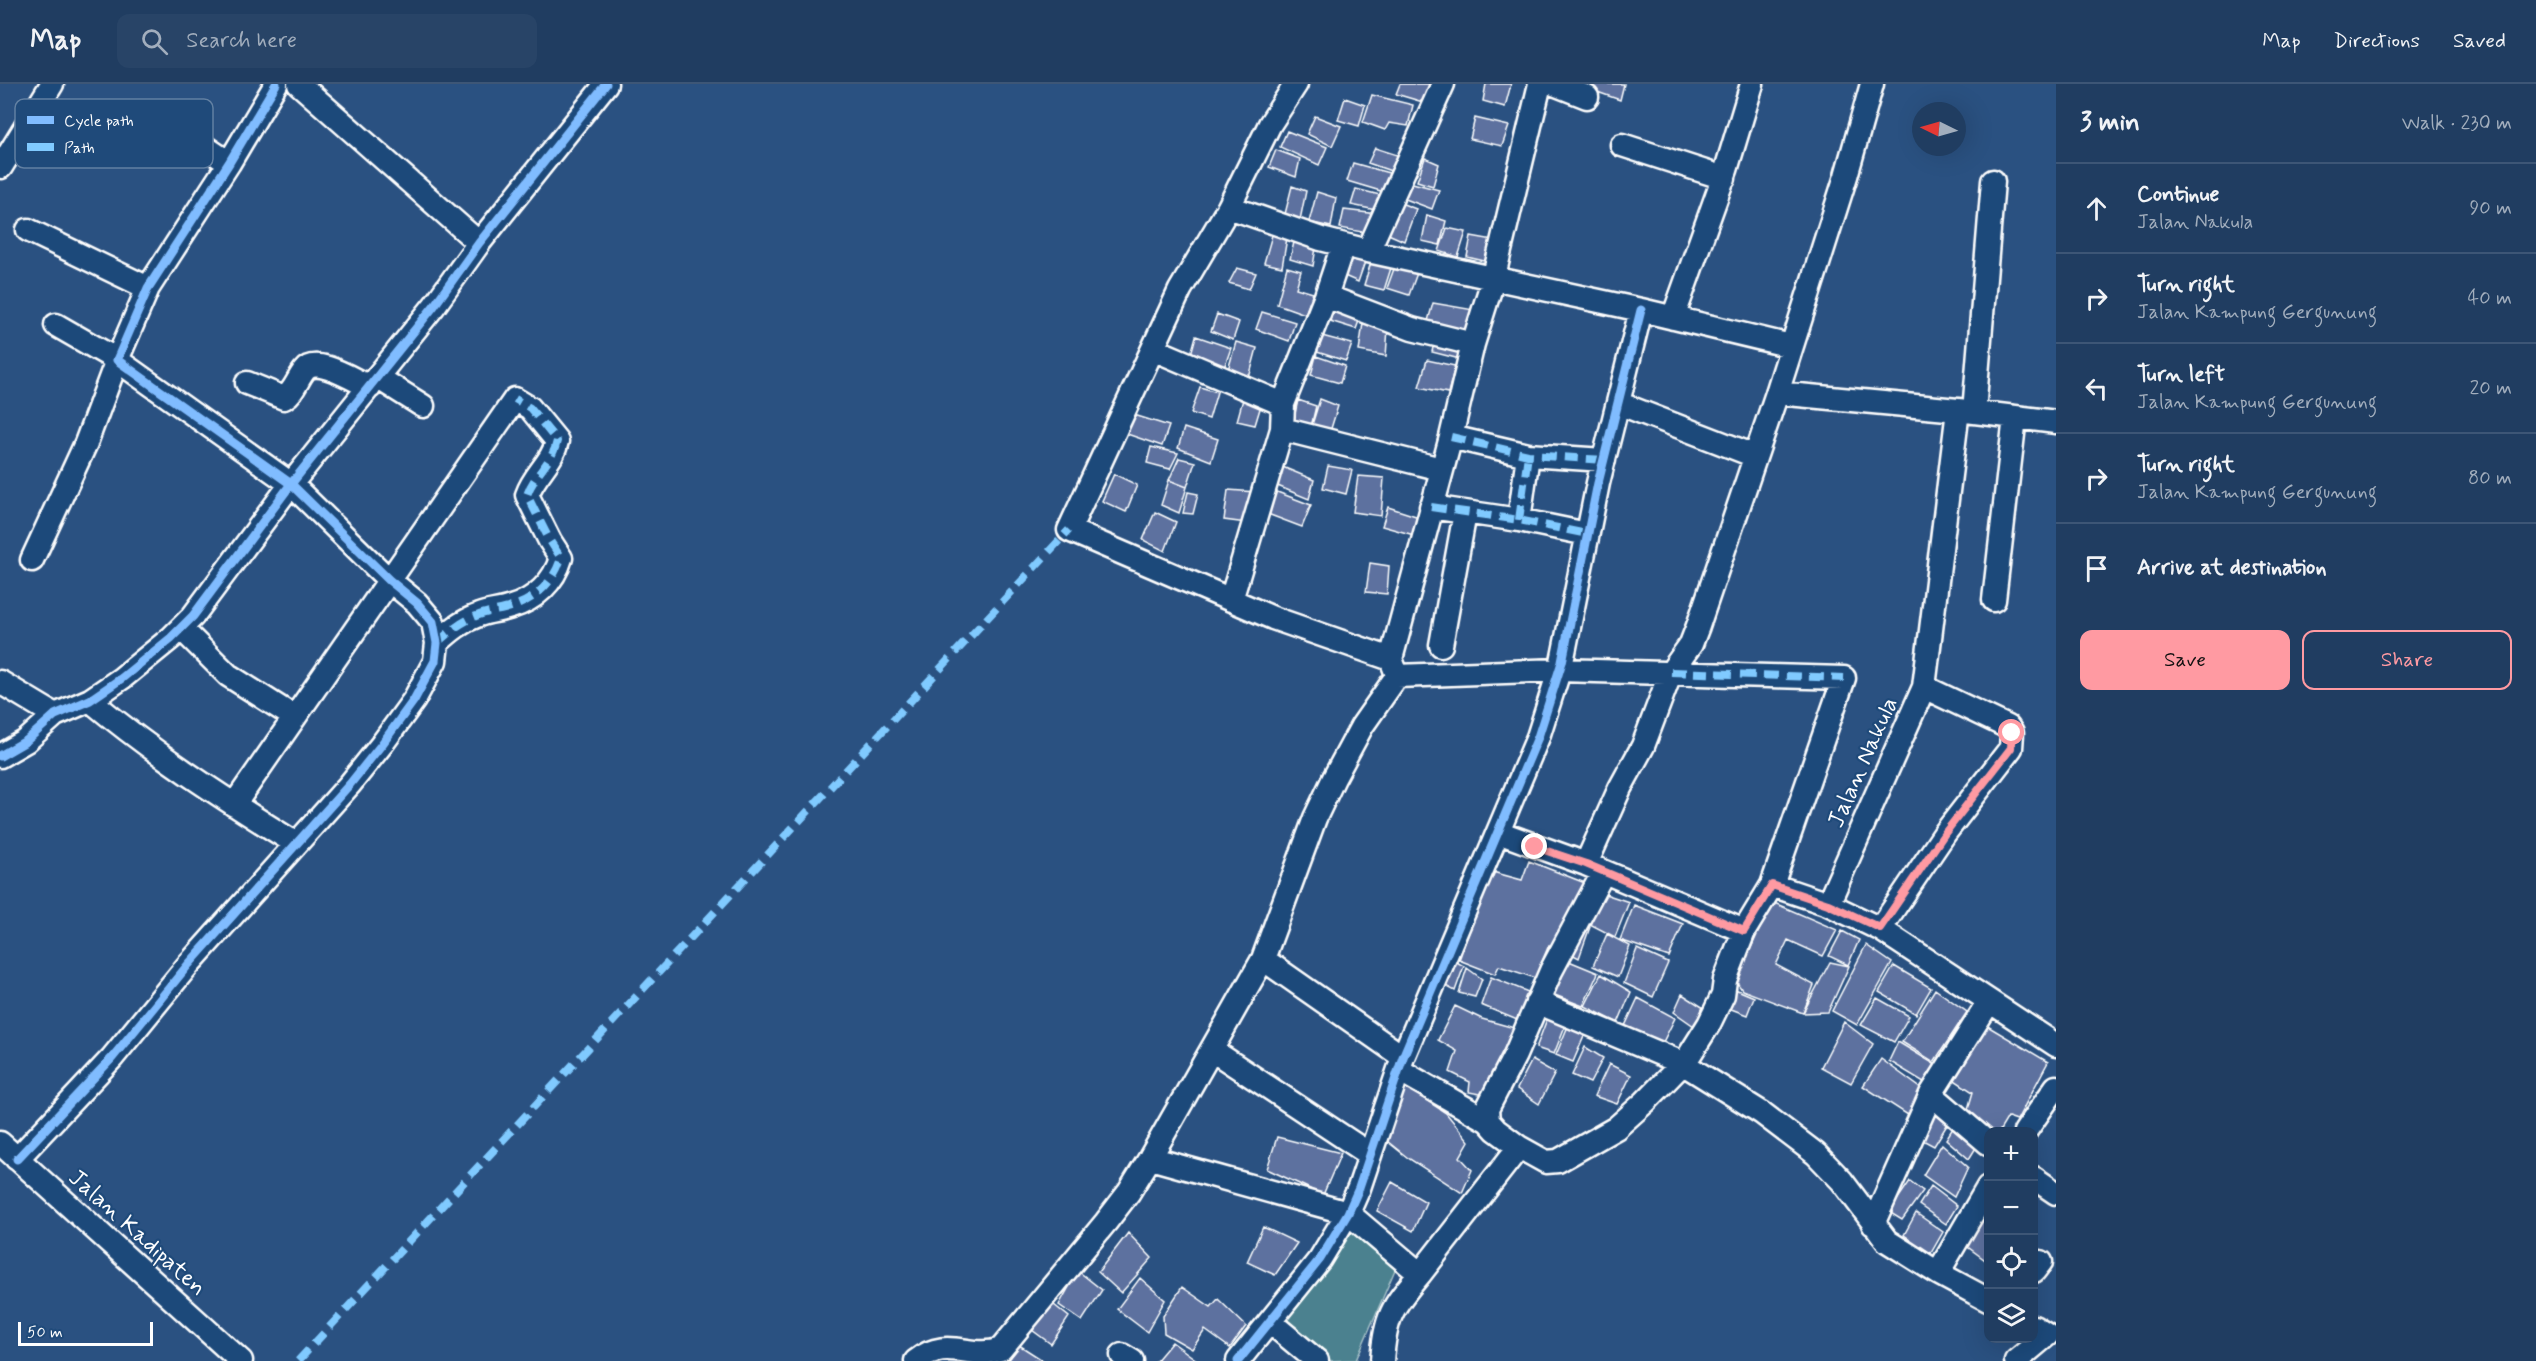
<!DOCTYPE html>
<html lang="en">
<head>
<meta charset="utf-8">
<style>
	:root { --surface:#203d61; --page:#284467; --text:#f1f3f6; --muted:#a2aebd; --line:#3d5676; --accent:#ff9aa2 }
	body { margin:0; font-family:Mynerve,sans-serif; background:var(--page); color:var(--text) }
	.controls { position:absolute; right:18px; bottom:18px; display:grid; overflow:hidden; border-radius:12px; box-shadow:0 6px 24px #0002 }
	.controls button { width:54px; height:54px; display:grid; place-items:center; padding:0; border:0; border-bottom:2px solid var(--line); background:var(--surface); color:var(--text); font:30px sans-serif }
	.compass { position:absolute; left:1912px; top:18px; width:54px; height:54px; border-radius:50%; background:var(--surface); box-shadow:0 6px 24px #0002; rotate:275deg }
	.scale { position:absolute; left:18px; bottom:15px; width:135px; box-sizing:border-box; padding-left:6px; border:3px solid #fff; border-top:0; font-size:16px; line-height:21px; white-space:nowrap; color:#fff; -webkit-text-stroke:4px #1f4a7a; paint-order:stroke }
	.stop { position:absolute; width:18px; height:18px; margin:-14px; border:4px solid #ff9aa2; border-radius:50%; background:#fff }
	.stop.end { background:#ff9aa2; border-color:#fff; box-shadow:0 2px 6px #0008 }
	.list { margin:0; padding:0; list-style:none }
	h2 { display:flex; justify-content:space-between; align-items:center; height:78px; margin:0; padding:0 24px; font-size:26px }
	h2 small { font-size:20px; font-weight:400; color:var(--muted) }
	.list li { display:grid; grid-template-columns:39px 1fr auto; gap:18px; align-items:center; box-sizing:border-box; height:90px; padding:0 24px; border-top:2px solid var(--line) }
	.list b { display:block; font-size:22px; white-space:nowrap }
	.list p { margin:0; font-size:20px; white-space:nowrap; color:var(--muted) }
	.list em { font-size:20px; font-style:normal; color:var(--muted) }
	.actions { display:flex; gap:12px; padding:18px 24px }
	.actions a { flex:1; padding:14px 0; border:2px solid var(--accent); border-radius:12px; text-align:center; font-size:21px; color:var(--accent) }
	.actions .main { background:var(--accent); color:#111 }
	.icon { flex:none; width:33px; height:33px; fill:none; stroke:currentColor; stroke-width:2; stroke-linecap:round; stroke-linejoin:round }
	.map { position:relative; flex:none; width:2056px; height:1277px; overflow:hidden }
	header { display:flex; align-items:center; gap:36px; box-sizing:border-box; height:84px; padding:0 30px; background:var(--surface); border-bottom:2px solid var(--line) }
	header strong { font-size:28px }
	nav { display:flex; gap:33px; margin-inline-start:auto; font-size:21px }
	.search { width:420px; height:54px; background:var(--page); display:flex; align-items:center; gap:15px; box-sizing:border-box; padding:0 21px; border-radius:12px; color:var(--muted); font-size:22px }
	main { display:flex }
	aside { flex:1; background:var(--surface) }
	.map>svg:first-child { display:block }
	.green { fill:#4b818f; stroke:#a5c0c7; stroke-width:1.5 }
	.building { fill:#5d719f; stroke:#fff; stroke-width:1.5 }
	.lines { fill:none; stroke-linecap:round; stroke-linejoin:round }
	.minor-casing { stroke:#fff; stroke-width:27 }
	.minor { stroke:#1f4a7a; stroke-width:22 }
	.quiet { stroke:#80caff; stroke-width:8; stroke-dasharray:15 8; stroke-linecap:butt }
	.cycleway-casing { stroke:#1f4a7a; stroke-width:13 }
	.cycleway { stroke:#80bcff; stroke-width:9 }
	.route { stroke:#ff9aa2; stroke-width:8 }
	.labels { text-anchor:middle; stroke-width:4.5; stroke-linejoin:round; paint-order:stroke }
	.street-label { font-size:24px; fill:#fff; stroke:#1f4a7a }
	.key { fill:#1f4a7a; stroke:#6280a2; stroke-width:1.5 }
	.key-label { font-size:16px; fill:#fff }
</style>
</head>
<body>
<header>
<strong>Map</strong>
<div class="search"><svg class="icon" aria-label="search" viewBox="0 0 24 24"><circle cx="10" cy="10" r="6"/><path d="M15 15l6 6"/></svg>Search here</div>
<nav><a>Map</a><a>Directions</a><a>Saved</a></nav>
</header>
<main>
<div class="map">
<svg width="2056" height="1277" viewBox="0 0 2056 1277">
	<rect width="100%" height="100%" fill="#2a5181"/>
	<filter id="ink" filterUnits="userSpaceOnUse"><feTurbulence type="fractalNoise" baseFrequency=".0167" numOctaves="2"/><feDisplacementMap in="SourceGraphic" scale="12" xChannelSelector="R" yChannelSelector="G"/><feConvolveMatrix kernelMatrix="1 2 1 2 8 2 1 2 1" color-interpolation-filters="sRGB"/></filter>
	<g filter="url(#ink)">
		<!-- green -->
		<path class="green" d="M1353,1146L1397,1181L1356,1276L1328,1277L1279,1239Z"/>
		<!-- building -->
		<path class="building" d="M1400,0H1429L1431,1L1423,18L1396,10Z
			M1486,0H1511L1505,23L1483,17Z
			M1587,0H1624L1620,16L1586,4Z
			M1372,11L1413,21L1408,42L1389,39L1385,46L1363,38Z
			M1345,14L1365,21L1359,42L1338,36Z
			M1315,32L1341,42L1332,62L1307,50Z
			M1475,34L1509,42L1502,62L1470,55Z
			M1287,47L1327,63L1319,81L1280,63Z
			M1375,64L1400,72L1394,88L1368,79Z
			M1276,66L1300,75L1296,93L1269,83Z
			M1425,74L1439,80L1433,102L1417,97Z
			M1353,79L1389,89L1384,108L1347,97Z
			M1405,97L1439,106L1432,125L1400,113Z
			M1292,102L1306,107L1300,136L1285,130Z
			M1356,105L1384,112L1381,127L1351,121Z
			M1317,108L1336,114L1331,143L1309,138Z
			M1398,118L1416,125L1404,157L1386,149Z
			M1344,126L1377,130L1373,150L1340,144Z
			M1427,131L1446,137L1440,161L1422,157Z
			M1447,144L1466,148L1458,173L1439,167Z
			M1296,150L1317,157L1313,182L1290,175Z
			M1272,151L1287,154L1282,183L1264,179Z
			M1471,152L1499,157L1493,179L1467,173Z
			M1348,168L1366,175L1358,198L1340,190Z
			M1371,178L1392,181L1384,206L1364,201Z
			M1395,182L1417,189L1409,211L1387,204Z
			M1287,183L1301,187L1296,204L1313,209L1305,230L1277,220Z
			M1237,184L1256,189L1249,205L1229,199Z
			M1433,219L1474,226L1469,247L1428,237Z
			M1335,220L1362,229L1356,245L1330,237Z
			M1262,228L1295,238L1289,257L1256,245Z
			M1217,230L1239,238L1233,256L1211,247Z
			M1363,239L1388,244L1386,272L1359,267Z
			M1196,252L1231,264L1224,284L1191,270Z
			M1322,252L1352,260L1346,277L1317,268Z
			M1435,254L1462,260L1460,275L1432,268Z
			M1236,258L1257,264L1249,294L1228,286Z
			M1316,272L1345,282L1340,299L1311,291Z
			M1427,276L1455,282L1448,309L1419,303Z
			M1200,303L1217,308L1209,335L1191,329Z
			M1243,315L1262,318L1255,341L1237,337Z
			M1320,315L1338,322L1329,351L1311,344Z
			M1298,316L1316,322L1310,347L1292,343Z
			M1131,330L1169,342L1162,362L1127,350Z
			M1184,344L1218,355L1211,377L1178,364Z
			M1151,363L1178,369L1170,385L1147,379Z
			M1179,374L1195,378L1187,403L1169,396Z
			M1273,379L1314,396L1309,415L1268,398Z
			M1328,382L1352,386L1346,410L1323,404Z
			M1114,390L1137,401L1126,428L1102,417Z
			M1358,392L1384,394L1381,432L1353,428Z
			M1169,396L1187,403L1179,429L1161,421Z
			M1228,406L1256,408L1254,440L1224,436Z
			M1272,406L1311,421L1302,443L1265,429Z
			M1188,408L1198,410L1193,430L1183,429Z
			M1388,423L1419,433L1414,451L1382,442Z
			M1155,428L1176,438L1165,467L1143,456Z
			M1370,479L1389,482L1387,510L1366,508Z
			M1529,777L1585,799L1557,863L1549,861L1535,894L1499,882L1495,890L1459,876L1473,837L1464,834L1485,786L1522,796Z
			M1599,808L1629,818L1615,853L1582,836Z
			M1772,818L1837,846L1823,872L1788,856L1776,881L1814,901L1803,929L1742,906L1736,897Z
			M1634,821L1683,840L1669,873L1620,856Z
			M1579,838L1590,843L1579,874L1564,866Z
			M1842,847L1859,856L1848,881L1829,872Z
			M1607,850L1630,862L1618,893L1593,882Z
			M1866,861L1892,879L1857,941L1832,927Z
			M1637,865L1668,879L1653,913L1624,899Z
			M1449,874L1464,882L1455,907L1440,899Z
			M1564,875L1598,889L1583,922L1547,908Z
			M1830,878L1849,882L1828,928L1803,929Z
			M1894,882L1931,904L1916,930L1879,908Z
			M1467,884L1482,895L1475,913L1459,909Z
			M1601,890L1631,908L1618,939L1585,922Z
			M1491,893L1533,910L1522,938L1481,921Z
			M1735,905L1754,913L1747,931L1726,923Z
			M1935,905L1967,928L1934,978L1902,958Z
			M1682,910L1707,926L1694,942L1674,928Z
			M1638,914L1675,934L1662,960L1625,942Z
			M1877,914L1909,932L1894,958L1861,941Z
			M1455,922L1482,935L1518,945L1490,1012L1469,1008L1470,998L1450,988L1457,967L1438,956Z
			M1547,935L1565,942L1554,970L1536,964Z
			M1979,937L2048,978L2017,1036L2008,1033L1999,1048H1992L1966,1032L1973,1008L1950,993Z
			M1844,938L1873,960L1851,999L1821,983Z
			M1568,942L1585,950L1573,978L1556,971Z
			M1898,958L1936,981L1927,1000L1889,977Z
			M1585,963L1603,974L1590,999L1572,991Z
			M1881,975L1926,1008L1911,1033L1863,1002Z
			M1532,976L1555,989L1539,1020L1517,1005Z
			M1609,980L1631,991L1617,1020L1594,1012Z
			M1403,1001L1446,1029L1469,1057L1460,1073L1472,1086L1462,1109L1408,1074L1382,1053Z
			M1933,1020L1952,1033L1934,1062L1915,1052Z
			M1958,1036L1982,1054L1969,1075L1946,1055Z
			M1277,1053L1341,1069L1323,1111L1267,1085Z
			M1942,1060L1968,1083L1954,1113L1923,1091Z
			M1910,1097L1923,1107L1902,1136L1889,1128Z
			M1392,1098L1426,1118L1413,1147L1377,1127Z
			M1931,1102L1957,1122L1946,1140L1919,1121Z
			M1987,1128L1988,1129V1178L1965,1161Z
			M1916,1129L1943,1148L1931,1169L1904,1151Z
			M1263,1143L1297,1159L1275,1191L1247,1178Z
			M1128,1149L1152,1174L1121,1209L1098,1188Z
			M1078,1187L1102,1206L1082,1237L1059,1221Z
			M1140,1194L1165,1216L1147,1248L1117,1225Z
			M1182,1203L1211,1223L1218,1215L1246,1242L1230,1264L1205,1246L1192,1265L1164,1249L1163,1232Z
			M1049,1217L1069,1233L1051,1260L1032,1246Z
			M1172,1258L1198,1277H1156Z
			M1019,1261L1044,1277H1008Z"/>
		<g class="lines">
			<defs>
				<path id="minor" d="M299,0L479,159
					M1296,0L1270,40L1229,123L1180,206L1069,446L1273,534L1391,575
					M1554,0L1587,13
					M160,33L229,79
					M1622,61L1724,94
					M1,83L52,0
					M1229,123L1321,155L1368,167L1641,226L1791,262
					M28,146L148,204
					M1368,167L1443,0
					M1326,212L1412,245L1473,260
					M1673,234L1726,86L1752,0
					M1153,265L1283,320
					M377,293L423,322
					M247,299L284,314C294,308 297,296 304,287C316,271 355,297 370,303
					M1777,309L1958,326L2056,338
					M1618,319L1755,372
					M1974,328L1993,97
					M1282,345L1441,385
					M1451,353L1528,371L1604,376
					M1431,423L1519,436L1587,450
					M1519,436L1528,371
					M32,476L86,359L117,276L56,241
					M1231,516L1282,345L1283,320L1326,212L1343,161
					M1994,516L2015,333
					M181,544L228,591L294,633
					M1441,561L1465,429
					M1396,588L1391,575L1451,353L1473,260L1493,196L1540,0
					M1397,592L1560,586L1844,594L1772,801
					M0,598L55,631
					M1924,603L1958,326
					M90,616C153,669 224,715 295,759
					M0,672L26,657L55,631L90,616L122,594L171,554L193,532L291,400L434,222L479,159L606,0
					M234,721L515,315L530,324L557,357C553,378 534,390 527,411L550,457L561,474C554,498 535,516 511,523C500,527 489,527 479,531C462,537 450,547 437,559
					M1498,748L1586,780L1744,847L1772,801L1828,820L1880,845L2056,961
					M1586,780L1620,704L1643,662L1671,588L1691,560L1698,542L1777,309L1846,92L1872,0
					M1828,820L1924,603L2008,643L2012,649L2011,664L1945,749L1880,845
					M1263,875L1403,973
					M1537,918L1682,979L1762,1029L1816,1070L1842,1097L1887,1157L1938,1189L1988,1216
					M1212,966L1369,1070
					M1399,986L1488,1037
					M1931,1010L1988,1059
					M2025,1048L2056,1003
					M0,1059L241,1277
					M1519,1063L1496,1046L1488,1037L1487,1025L1515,971L1551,887L1603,789
					M1150,1074L1348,1129L1420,1190L1519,1063L1546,1078L1558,1077L1616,1044L1645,1018L1687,975L1709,940L1723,911L1725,896L1744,847
					M17,1075L112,974L188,881L350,700L382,660L414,616L435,577L437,559L433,538L417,519L389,496L291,400L117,276L148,204L229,79L276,0
					M2034,1094L2056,1109
					M1873,1140L1931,1010L1989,918
					M2034,1187L2041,1178
					M1938,1189L1988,1103
					M1270,1238L1317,1277
					M1122,1271L1132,1277
					M916,1277C948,1251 970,1277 1001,1265L1106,1138L1129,1108L1150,1074L1263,875L1315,734L1334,694L1362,642L1397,592
					M1238,1277L1320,1175L1348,1129L1359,1104L1403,973L1538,653L1562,578L1598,399L1641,226
					M1382,1277C1385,1233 1392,1223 1420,1190
					M2016,1277L2047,1251L2034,1243"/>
			</defs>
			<!-- minor casing -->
			<use href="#minor" class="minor-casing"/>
			<!-- minor -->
			<use href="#minor" class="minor"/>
			<!-- quiet -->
			<path class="quiet" d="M1451,353L1528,371L1604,376
				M1431,423L1519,436L1587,450
				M1519,436L1528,371
				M437,559C450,547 462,537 479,531C489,527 500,527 511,523C535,516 554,498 561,474L550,457L527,411C534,390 553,378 557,357L530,324L515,315
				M1671,588L1844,594
				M298,1277L1069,446"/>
			<defs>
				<path id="cycleway" d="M0,672L26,657L55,631L90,616L122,594L171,554L193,532L291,400L434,222L479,159L606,0
					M17,1075L112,974L188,881L350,700L382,660L414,616L435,577L437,559L433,538L417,519L389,496L291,400L117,276L148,204L229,79L276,0
					M1238,1277L1320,1175L1348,1129L1359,1104L1403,973L1538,653L1562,578L1598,399L1641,226"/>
			</defs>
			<!-- cycleway casing -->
			<use href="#cycleway" class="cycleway-casing"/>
			<!-- cycleway -->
			<use href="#cycleway" class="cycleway"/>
		</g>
	</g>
	<g class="lines" filter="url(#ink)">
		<!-- route -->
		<path class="route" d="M1535,763L1586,780L1744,847L1772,801L1828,820L1880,844L1945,749L2011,664L2012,649"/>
	</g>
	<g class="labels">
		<!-- street labels -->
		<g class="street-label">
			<text transform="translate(1862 678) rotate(-66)" y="8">Jalan Nakula</text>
			<text transform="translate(138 1148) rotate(42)" y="8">Jalan Kadipaten</text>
		</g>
	</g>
	<!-- legend -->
	<rect x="15" y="15" width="198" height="69" rx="9" class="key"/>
	<rect x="27" y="32" width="27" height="8" fill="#80bcff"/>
	<rect x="27" y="59" width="27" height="8" fill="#80caff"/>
	<g class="key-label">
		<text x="64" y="42">Cycle path</text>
		<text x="64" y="69">Path</text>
	</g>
</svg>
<div class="controls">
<button>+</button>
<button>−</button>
<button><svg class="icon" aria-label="locate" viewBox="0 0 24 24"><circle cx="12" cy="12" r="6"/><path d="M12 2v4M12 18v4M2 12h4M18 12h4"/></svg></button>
<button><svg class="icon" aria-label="layers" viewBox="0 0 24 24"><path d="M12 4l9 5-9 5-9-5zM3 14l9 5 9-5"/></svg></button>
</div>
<svg class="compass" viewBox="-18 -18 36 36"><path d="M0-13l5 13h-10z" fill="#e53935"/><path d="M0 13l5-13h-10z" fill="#a2aebd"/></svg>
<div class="scale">50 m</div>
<div class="stop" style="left:2012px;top:649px"></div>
<div class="stop end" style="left:1535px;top:763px"></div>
</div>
<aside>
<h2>3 min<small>Walk · 230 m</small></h2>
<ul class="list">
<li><svg class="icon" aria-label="ahead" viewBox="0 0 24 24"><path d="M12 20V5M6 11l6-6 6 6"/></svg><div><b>Continue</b><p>Jalan Nakula</p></div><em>90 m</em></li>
<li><svg class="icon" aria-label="right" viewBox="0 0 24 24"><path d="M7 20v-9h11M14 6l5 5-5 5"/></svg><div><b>Turn right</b><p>Jalan Kampung Gergunung</p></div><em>40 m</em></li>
<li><svg class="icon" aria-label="left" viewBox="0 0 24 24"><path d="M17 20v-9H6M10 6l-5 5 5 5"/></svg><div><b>Turn left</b><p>Jalan Kampung Gergunung</p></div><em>20 m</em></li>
<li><svg class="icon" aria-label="right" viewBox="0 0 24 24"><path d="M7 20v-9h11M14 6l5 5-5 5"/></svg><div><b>Turn right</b><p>Jalan Kampung Gergunung</p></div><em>80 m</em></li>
<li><svg class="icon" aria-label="arrive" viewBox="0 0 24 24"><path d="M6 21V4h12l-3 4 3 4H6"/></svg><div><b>Arrive at destination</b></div></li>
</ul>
<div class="actions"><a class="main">Save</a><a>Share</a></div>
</aside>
</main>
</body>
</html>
